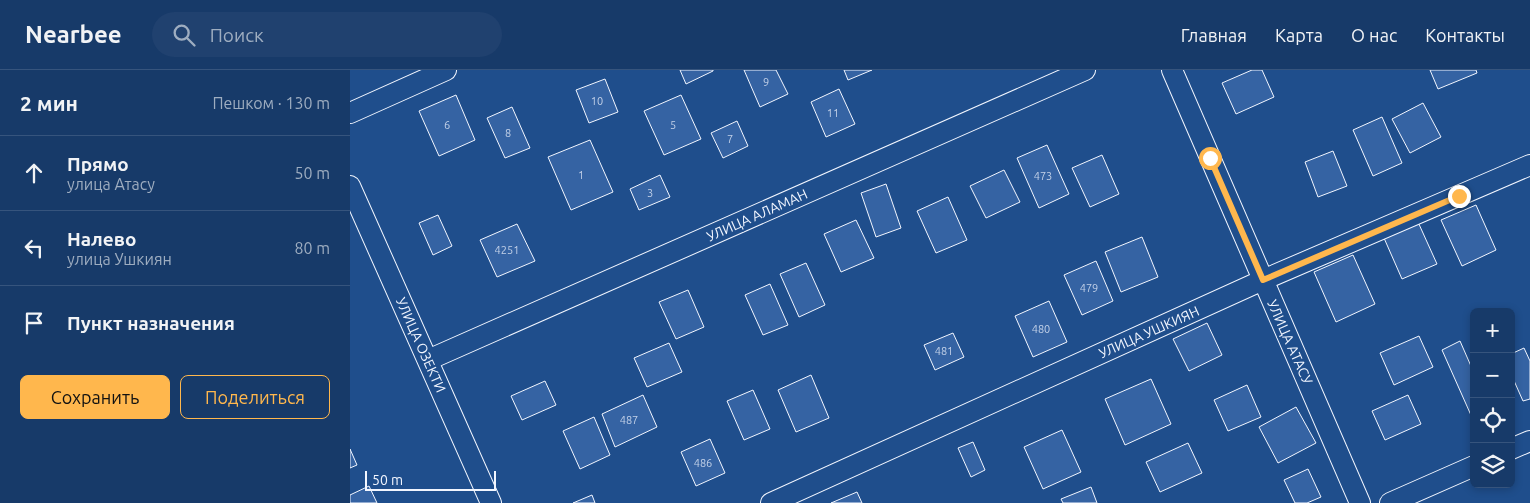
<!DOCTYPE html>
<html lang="ru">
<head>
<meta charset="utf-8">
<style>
	:root { --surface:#173a69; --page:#20416f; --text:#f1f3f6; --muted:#9eadc0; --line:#36547d; --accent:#ffb74d }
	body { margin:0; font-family:Ubuntu,sans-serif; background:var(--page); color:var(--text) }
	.controls { position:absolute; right:15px; bottom:15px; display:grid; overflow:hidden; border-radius:8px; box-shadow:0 2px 8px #0003 }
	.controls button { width:45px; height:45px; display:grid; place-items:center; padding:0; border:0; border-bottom:1px solid var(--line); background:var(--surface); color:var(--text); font:25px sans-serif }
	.scale { position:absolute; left:15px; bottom:12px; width:131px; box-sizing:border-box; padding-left:5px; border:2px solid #f2f6ff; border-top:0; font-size:14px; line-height:18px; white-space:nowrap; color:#f2f6ff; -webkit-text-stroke:4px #1f4e8c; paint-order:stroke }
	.stop { position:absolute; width:15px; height:15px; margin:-11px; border:4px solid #ffb74d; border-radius:50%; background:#fff }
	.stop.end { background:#ffb74d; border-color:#fff; box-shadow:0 1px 5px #0008 }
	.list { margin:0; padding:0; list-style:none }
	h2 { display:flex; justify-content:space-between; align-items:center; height:65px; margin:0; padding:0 20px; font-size:21px }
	h2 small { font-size:16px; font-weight:400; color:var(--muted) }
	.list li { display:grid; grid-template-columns:32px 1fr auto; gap:15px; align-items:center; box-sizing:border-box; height:75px; padding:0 20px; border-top:1px solid var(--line) }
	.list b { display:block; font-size:19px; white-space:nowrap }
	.list p { margin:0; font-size:16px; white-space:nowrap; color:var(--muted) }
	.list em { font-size:16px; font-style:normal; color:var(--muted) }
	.actions { display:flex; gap:10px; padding:15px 20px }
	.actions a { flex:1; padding:11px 0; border:1px solid var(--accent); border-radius:8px; text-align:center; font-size:18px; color:var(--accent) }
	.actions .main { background:var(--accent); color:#111 }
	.icon { flex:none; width:28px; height:28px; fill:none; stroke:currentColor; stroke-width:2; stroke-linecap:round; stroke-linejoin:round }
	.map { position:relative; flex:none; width:1180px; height:433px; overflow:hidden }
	header { display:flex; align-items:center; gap:30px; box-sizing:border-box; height:70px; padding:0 25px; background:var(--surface); border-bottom:1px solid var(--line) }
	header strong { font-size:24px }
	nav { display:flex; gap:28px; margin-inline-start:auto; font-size:18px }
	.search { width:350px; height:45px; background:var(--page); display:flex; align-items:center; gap:12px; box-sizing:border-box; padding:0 18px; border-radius:28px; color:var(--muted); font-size:19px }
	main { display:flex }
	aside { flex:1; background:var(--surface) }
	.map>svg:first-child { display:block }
	.building { fill:#3563a3; stroke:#f2f6ff }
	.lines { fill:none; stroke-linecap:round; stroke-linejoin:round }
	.minor-casing { stroke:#f2f6ff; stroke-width:22 }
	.minor { stroke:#1f4e8c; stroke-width:20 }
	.route { stroke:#ffb74d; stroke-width:6 }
	.labels { text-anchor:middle; stroke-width:4; stroke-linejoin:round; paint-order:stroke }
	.number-label { font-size:11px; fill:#c3d1e8 }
	.street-label { font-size:14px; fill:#f2f6ff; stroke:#1f4e8c }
</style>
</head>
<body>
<header>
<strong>Nearbee</strong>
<div class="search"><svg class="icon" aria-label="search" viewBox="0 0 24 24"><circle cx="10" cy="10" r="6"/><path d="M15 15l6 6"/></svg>Поиск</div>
<nav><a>Главная</a><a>Карта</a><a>О нас</a><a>Контакты</a></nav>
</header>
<main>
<aside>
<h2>2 мин<small>Пешком · 130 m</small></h2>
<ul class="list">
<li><svg class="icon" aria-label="ahead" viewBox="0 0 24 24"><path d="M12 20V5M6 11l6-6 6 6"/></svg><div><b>Прямо</b><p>улица Атасу</p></div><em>50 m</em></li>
<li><svg class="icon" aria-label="left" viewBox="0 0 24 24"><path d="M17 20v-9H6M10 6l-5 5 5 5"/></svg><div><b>Налево</b><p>улица Ушкиян</p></div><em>80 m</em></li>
<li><svg class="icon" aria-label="arrive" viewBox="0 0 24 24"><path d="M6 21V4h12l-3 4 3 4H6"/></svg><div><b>Пункт назначения</b></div></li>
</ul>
<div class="actions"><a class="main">Сохранить</a><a>Поделиться</a></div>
</aside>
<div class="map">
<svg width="1180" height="433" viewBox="0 0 1180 433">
	<rect width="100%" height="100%" fill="#1f4e8c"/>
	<!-- building -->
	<path class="building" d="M330,0H363V1L336,14Z
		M394,0H426L438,24L410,37Z
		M494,0H522L498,10Z
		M902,0H912L924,27L886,44L872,13Z
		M1080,0H1126L1127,3L1088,19Z
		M255,9L268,42L239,53L226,20Z
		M489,19L505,54L476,67L461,32Z
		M106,25L125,70L89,86L69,41Z
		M331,25L351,69L314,85L294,41Z
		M1073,33L1091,67L1060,83L1042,49Z
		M162,37L180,78L155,88L137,48Z
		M1032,47L1052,93L1023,106L1003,60Z
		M387,51L398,76L373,88L361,63Z
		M240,70L263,122L221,140L198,87Z
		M697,75L719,124L689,138L667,88Z
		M983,81L997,116L968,127L955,92Z
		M752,85L769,124L740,137L722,98Z
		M654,100L670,132L636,148L620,116Z
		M310,105L320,127L289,140L280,119Z
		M536,114L551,158L526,167L511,123Z
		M598,127L617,170L586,183L567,141Z
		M1126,135L1146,180L1112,196L1091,150Z
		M88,145L102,176L83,185L69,153Z
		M506,150L524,188L491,202L474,164Z
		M1068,152L1087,194L1052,209L1034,168Z
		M167,154L185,191L147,207L130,170Z
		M792,167L808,207L771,222L755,182Z
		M1003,185L1025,234L986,252L964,202Z
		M746,191L763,231L732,245L714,205Z
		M456,193L475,235L449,247L430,204Z
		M420,214L438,255L413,265L395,225Z
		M338,220L354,257L326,269L309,232Z
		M699,231L717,272L683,287L665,246Z
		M857,253L872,285L839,301L823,269Z
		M603,263L614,287L585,300L574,275Z
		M1069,266L1083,297L1044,315L1030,283Z
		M1110,271L1124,303V352L1092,280Z
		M319,273L332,302L297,317L284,288Z
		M1174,278L1180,291V329L1173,331L1161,304V284Z
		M461,305L479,348L446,362L428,320Z
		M801,309L821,354L775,375L755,329Z
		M195,311L206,335L172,350L161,326Z
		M897,315L911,347L878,361L864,330Z
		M403,320L420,359L394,370L377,331Z
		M293,325L307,357L265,377L252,344Z
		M1058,325L1071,354L1035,370L1022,341Z
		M946,337L966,373L928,393L909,357Z
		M244,347L260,385L230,399L213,361Z
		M712,360L731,402L693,419L674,377Z
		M360,369L375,403L346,416L331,382Z
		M623,372L635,400L621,407L608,378Z
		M838,373L852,403L810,422L796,392Z
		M0,379L7,395L0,398Z
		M958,399L971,427L957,433H945L934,410Z
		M19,416L27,433H0V425Z
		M741,417L747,433H713L711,429Z
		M507,422L512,433H481Z
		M242,425L245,433H223Z"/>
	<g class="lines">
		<defs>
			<path id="minor" d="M822,0L1010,433
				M0,43L96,0
				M0,116L141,433
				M78,290L735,0
				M1161,379L1180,371
				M421,433L913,210L1180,95
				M1040,433L1124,396"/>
		</defs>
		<!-- minor casing -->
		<use href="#minor" class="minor-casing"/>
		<!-- minor -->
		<use href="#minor" class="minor"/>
	</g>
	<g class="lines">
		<!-- route -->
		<path class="route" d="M860,88L913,210L1109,126"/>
	</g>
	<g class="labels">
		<!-- number labels -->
		<g class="number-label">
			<text x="416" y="16">9</text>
			<text x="247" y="35">10</text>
			<text x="483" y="47">11</text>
			<text x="97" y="59">6</text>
			<text x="323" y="59">5</text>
			<text x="158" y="67">8</text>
			<text x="380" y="73">7</text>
			<text x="231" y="109">1</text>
			<text x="693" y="110">473</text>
			<text x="300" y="127">3</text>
			<text x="157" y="184">4251</text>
			<text x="739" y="222">479</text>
			<text x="691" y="263">480</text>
			<text x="594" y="285">481</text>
			<text x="279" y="354">487</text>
			<text x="353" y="397">486</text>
		</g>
		<!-- street labels -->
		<g class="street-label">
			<text transform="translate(407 145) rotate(-24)" y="5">УЛИЦА АЛАМАН</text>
			<text transform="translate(799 262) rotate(-24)" y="5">УЛИЦА УШКИЯН</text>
			<text transform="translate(940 272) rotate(66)" y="5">УЛИЦА АТАСУ</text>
			<text transform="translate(71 275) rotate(66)" y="5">УЛИЦА ОЗЕКТИ</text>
		</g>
	</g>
</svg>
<div class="controls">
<button>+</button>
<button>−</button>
<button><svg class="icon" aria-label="locate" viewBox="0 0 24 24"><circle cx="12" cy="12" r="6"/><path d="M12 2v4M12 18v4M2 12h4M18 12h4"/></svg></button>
<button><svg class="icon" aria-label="layers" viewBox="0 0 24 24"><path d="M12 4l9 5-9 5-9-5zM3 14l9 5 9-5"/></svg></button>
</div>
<div class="scale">50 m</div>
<div class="stop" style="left:860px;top:88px"></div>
<div class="stop end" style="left:1109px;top:126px"></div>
</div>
</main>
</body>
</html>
